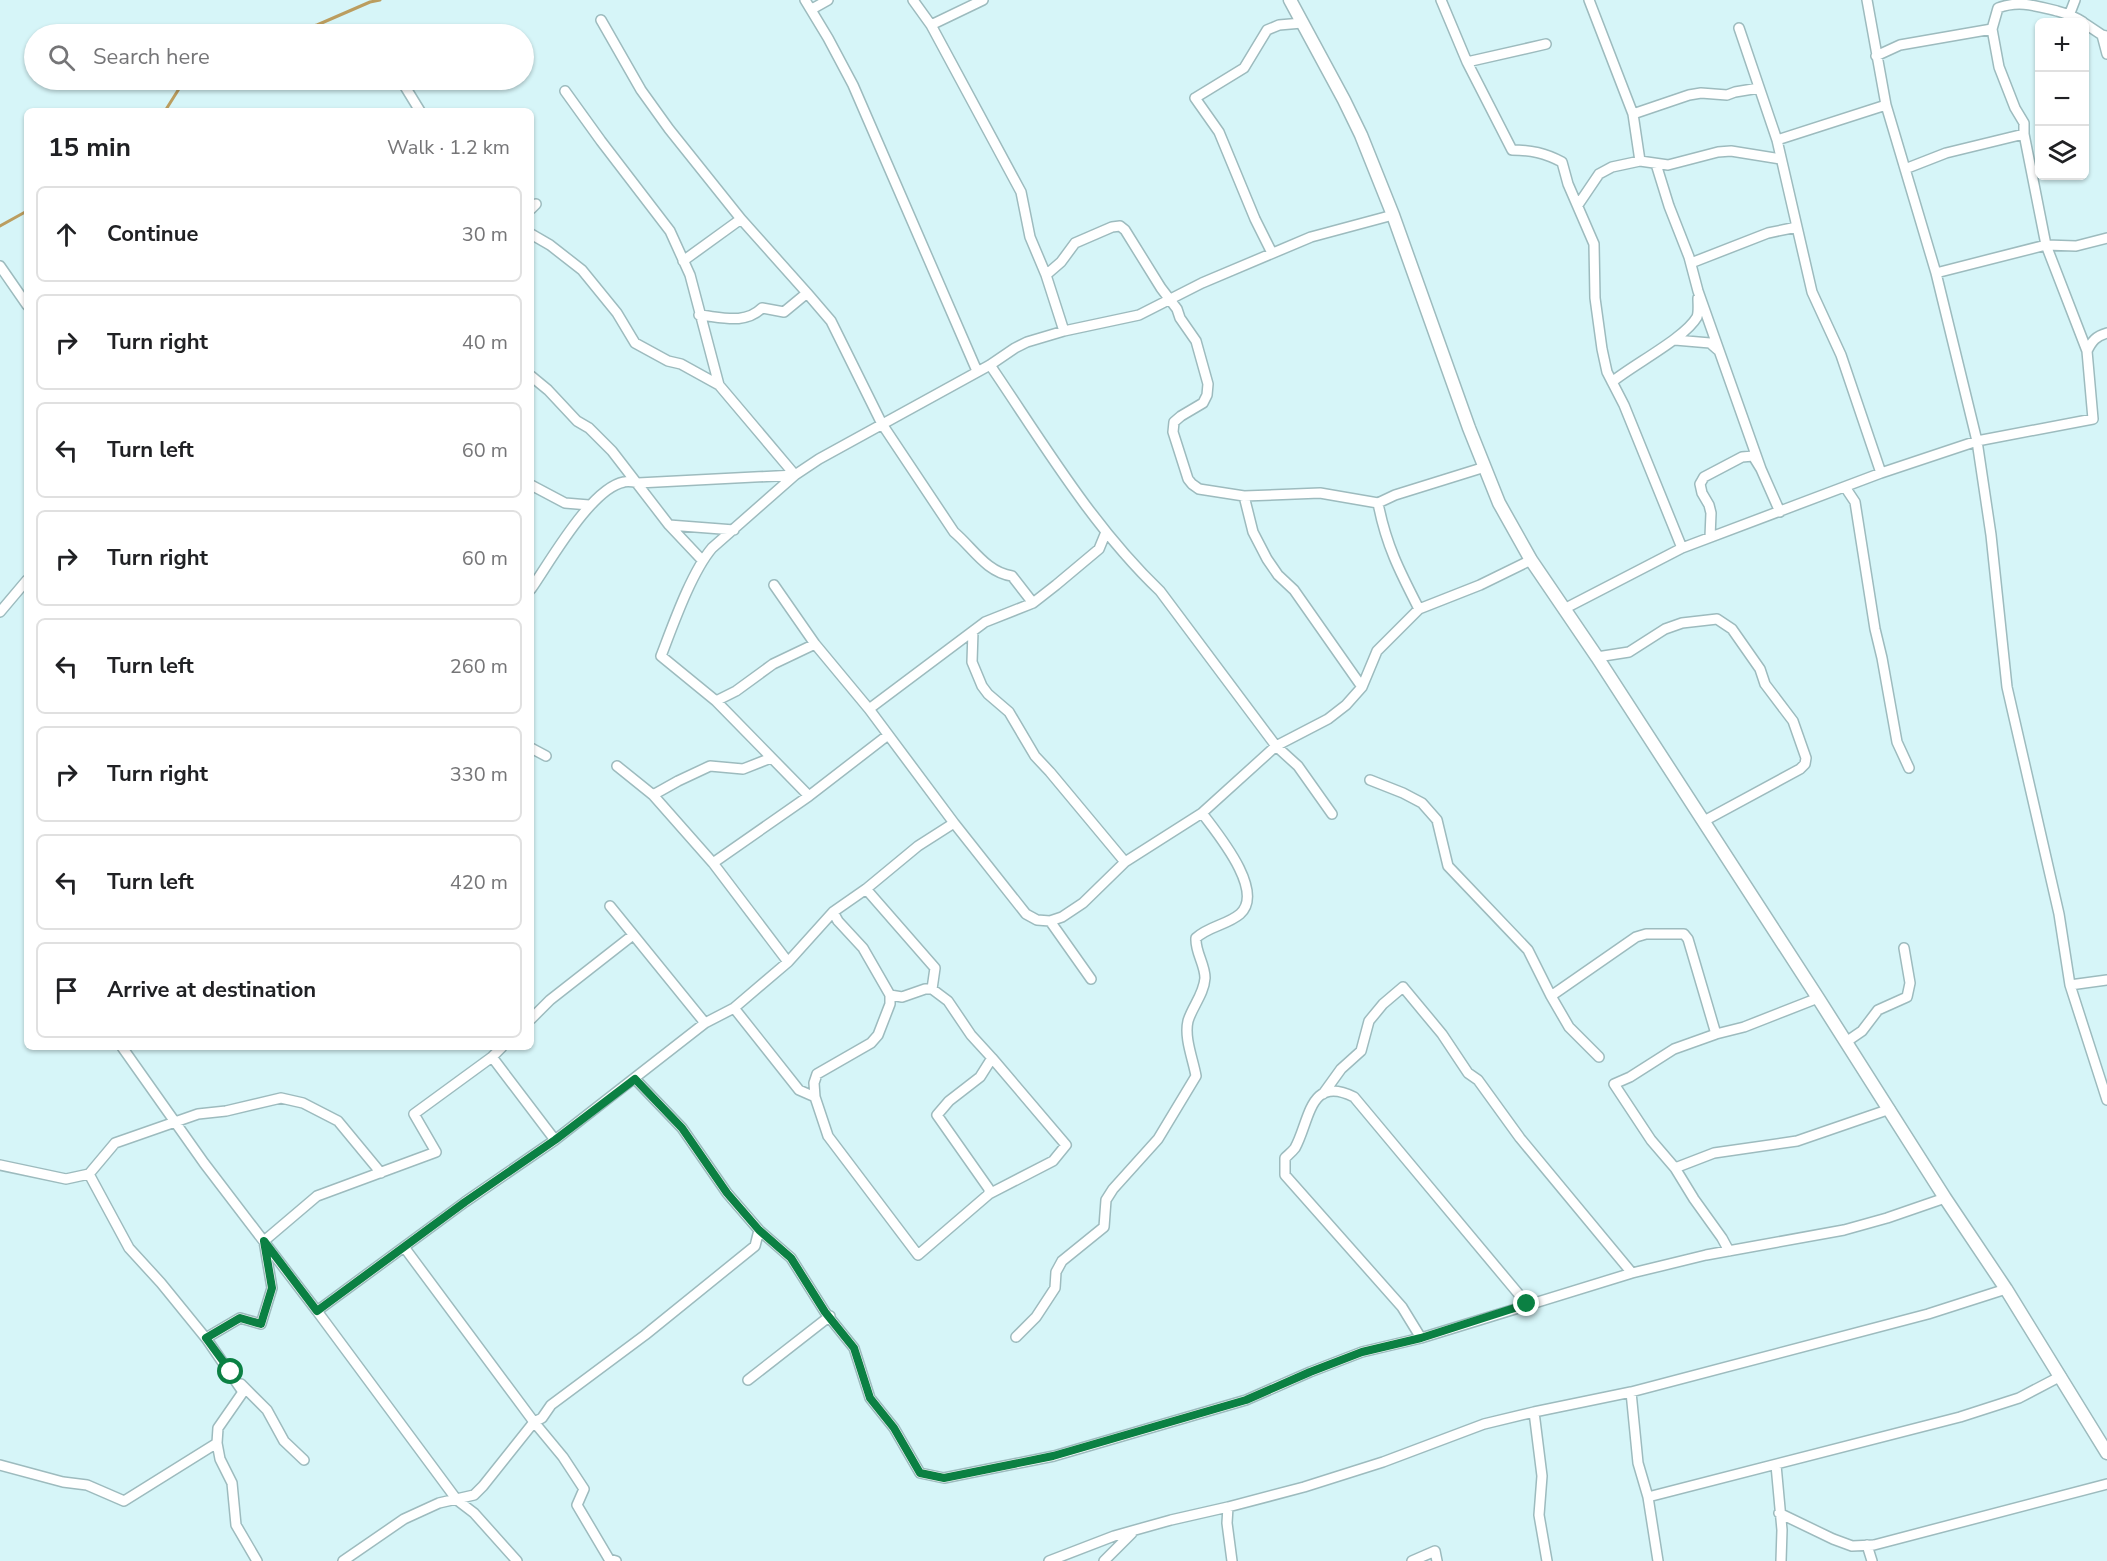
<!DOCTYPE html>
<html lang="en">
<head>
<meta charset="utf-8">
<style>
	:root { --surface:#fff; --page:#f6f6f6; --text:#202124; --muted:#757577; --line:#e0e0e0 }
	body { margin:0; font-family:"Nunito Sans",sans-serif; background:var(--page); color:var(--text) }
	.controls { position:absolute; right:18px; top:18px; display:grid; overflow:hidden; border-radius:9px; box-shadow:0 2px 4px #0004 }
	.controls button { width:54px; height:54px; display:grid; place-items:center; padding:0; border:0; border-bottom:2px solid var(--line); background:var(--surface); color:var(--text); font:30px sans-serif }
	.stop { position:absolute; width:18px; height:18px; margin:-14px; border:4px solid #0b8043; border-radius:50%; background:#fff }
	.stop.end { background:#0b8043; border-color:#fff; box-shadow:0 2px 6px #0008 }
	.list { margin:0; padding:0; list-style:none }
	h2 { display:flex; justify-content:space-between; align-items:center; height:78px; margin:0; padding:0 24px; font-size:26px }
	h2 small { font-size:20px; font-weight:400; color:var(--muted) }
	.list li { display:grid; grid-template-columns:39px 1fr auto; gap:18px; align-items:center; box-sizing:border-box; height:96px; margin:0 12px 12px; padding:0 12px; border:2px solid var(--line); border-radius:9px }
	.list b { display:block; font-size:22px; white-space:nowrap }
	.list em { font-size:20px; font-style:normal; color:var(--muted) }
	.icon { flex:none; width:33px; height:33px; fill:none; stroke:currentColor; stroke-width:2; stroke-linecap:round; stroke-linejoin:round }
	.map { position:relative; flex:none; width:2107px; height:1561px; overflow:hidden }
	.search { position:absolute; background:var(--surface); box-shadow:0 2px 4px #0004; left:24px; top:24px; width:510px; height:66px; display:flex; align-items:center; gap:15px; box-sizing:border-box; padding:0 21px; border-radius:33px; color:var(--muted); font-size:22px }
	.panel { position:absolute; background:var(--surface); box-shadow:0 2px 4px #0004; left:24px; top:108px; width:510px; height:942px; border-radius:9px }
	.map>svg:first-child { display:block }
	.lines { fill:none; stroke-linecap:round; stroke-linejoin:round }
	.stream { stroke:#bb9d5f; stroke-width:3 }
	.minor-casing { stroke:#9dbbbe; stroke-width:12 }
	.secondary-casing { stroke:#9dbbbe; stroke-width:15 }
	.minor { stroke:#fff; stroke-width:9 }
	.secondary { stroke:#fff; stroke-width:12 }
	.route { stroke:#0b8043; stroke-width:8 }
</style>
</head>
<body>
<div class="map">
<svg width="2107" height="1561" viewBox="0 0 2107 1561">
	<rect width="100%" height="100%" fill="#d6f5f8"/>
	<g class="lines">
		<!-- stream -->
		<path class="stream" d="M278,34L317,25L370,2L380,0
			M165,111L182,84L190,80
			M0,226L27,211"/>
		<defs>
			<path id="minor" d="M805,0L828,38L853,85L977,371
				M913,0L931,25L1021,192L1030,237L1046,275L1064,331
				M1441,0L1467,62L1512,150C1531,150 1545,153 1562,162L1568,184L1594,244L1595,298L1602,349L1607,372L1624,405L1682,548
				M1589,0L1633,114
				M1867,0L1886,105L1936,273L1977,441L1991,535L2007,687L2059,914L2070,985L2107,1100
				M812,9L828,0
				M2070,13L2075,0
				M601,20L641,90L669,129L741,219L683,261
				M2084,23L2102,35L2107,36
				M931,25L983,0
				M1739,28L1777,140L1812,292L1841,355L1881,473
				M1992,29L1999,67L2015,108L2024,123V134L2046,245L2087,351
				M2102,35L2107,54
				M1876,56L1900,45L1992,29L1998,8C2019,0 2036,6 2057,11C2068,14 2074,16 2083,22
				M1467,62L1546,44
				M401,80L420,111
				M565,91L601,141L670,231L690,275L719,385L795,475
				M1777,140L1886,105
				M1640,161L1633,114L1689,95L1701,93L1727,95L1735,92L1759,88
				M1656,164L1669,206L1689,257L1698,291L1761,469
				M1905,169L1946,153L2024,134
				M1578,205L1599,174L1612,167L1640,161L1668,165L1718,152L1731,151L1781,159
				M531,209L536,204
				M531,234L550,245L582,270L617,313L635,343L668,361L681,364L719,385
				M1272,253L1255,219L1219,132L1195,98L1244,68L1267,30L1279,25L1302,23
				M1691,263L1768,233L1797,227
				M0,266L27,305
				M1936,273L2046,245L2076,246L2107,238
				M1046,275L1061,262L1075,243L1112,227L1120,226L1125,230L1161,288L1177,309L1180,318L1196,341L1208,384L1207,395L1203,403L1181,416L1174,422L1173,432L1188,479L1192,484L1199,489L1244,496L1320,493L1378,503L1395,495L1485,467
				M807,293L831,321L882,424L954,532C973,548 986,572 1012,576L1033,603
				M699,315C721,317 745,325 762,308L784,312L807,293L741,219
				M1675,340L1710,343L1718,350
				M990,365C1043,443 1092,526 1160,591L1276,746L1298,766L1332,814
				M531,376L548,390L577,421L589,428L612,451L669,525L734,530
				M1612,382C1634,364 1685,338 1697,317C1699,312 1698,304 1698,298
				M531,485L565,503L589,505
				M1845,487L1855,502L1875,629L1882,658L1897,742L1909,768
				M1244,496L1253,532L1267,559L1278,575L1294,590L1362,687
				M1378,503C1386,545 1400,572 1419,609
				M669,525L702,560
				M1710,537L1711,513L1709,505L1702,493L1700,484L1704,477L1742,457L1753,456L1761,469L1780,512
				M774,585L815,644L869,709
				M531,589C550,562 591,488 624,482C628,481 634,482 638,483L795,475
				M1564,609L1682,548L1881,473L1977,441L2093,419L2087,351C2092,341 2096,336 2107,333
				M0,612L27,580
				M973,631L972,662L982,686L988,694L1009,712L1035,756L1050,772L1125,862
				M1597,657L1629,652L1665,629L1682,623L1717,619L1732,629L1760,669L1765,684L1793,721L1806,758L1805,764L1800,769L1704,821
				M716,701L736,691L773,664L815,644
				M531,748L546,756
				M771,758L743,769L710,766L678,781L653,795L713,863L788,962
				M617,766L653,795
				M1370,780L1403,793L1422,803L1437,820L1448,866L1528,950L1551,996L1569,1027L1599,1057
				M809,796L716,701L661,656C673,625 691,573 712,548L795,475L819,459L990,365L1015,348L1027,342L1064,331L1139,315L1202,283L1311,237L1393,215
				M954,823L869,709L985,622L1033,603L1056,585L1099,549L1106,532
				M713,863L809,796L888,735
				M866,889L935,968L932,989
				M610,906L705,1023
				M833,912L838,921L863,948L890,995V1004L878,1035L871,1043L817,1074L814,1083L815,1097L828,1136L918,1255L989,1194V1189L937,1115L949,1101L980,1077L992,1058L971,1035L948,1001L932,989H925L902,997L890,995
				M1050,921L1091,979
				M2070,985L2107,980
				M1551,996L1636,937L1646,934H1684L1688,939L1716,1034
				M734,1008L799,1090L815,1097
				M531,1019L550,1000L633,935
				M1846,1042L1862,1031L1878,1010L1907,997L1910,983L1904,948
				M122,1047L204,1163L317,1311
				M492,1057L502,1047
				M635,1079L682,1128L727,1193L759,1230L791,1258L825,1312L854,1348L870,1398L894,1428L920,1473L944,1478L1054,1456L1246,1400L1310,1372L1362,1352L1421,1338L1632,1273L1706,1255L1844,1230L1887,1218L1945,1198
				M1323,1094L1341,1069L1361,1051L1369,1021L1383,1004L1403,987L1442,1034L1468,1073L1478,1080L1520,1138L1632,1273
				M0,1165L66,1179L89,1174L115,1143L198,1114L226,1111L281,1098L303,1103L338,1121L381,1173
				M1675,1168L1714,1153L1797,1141L1890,1109
				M89,1174L129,1248L161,1283L209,1342
				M989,1194L1053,1161L1066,1145L992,1058
				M404,1247L534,1422L563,1457L584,1489L577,1505L609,1559L616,1561
				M1729,1251L1722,1238L1694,1199L1675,1168L1651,1140L1614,1084L1630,1077L1674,1049L1716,1034L1744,1027L1818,998
				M1016,1337L1036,1317L1055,1288L1056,1272L1062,1261L1104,1227L1106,1200L1113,1189L1158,1139L1196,1076C1193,1059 1184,1038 1188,1021C1192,1007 1204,994 1205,978C1205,964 1195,952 1196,938C1209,926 1227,925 1240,914C1266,891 1216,832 1202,813
				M1421,1338L1402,1307L1285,1175V1158C1288,1155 1292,1152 1295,1148C1310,1121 1309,1074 1354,1097L1527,1304
				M748,1380L830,1316
				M241,1384L267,1410L284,1441L304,1460
				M1631,1392L1638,1463L1648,1497L1658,1561
				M1534,1412L1542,1476L1539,1515L1547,1561
				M0,1465L63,1482L87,1485L124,1501L217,1443
				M1776,1465L1782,1530L1781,1561
				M1648,1497L1960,1417L2019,1398L2061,1376
				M1228,1507L1304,1487L1383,1462L1484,1424L1534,1412L1631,1392L1928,1314L2006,1289
				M1779,1513L1833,1539L1852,1546L1874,1545L2107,1484
				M1867,1545L1872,1561
				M257,1561L236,1525L232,1483L220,1459L217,1443L218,1428L243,1392L206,1338L240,1318L261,1324L272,1288L264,1241L317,1196L436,1152L414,1114L492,1057L555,1140L705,1023L734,1008L788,962L833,912L866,889L918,846L954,823L1026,914L1037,920L1050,921L1062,917L1083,903L1125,862L1202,813L1276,746L1328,719L1346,705L1362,687L1377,651L1419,609L1480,585L1531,560
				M343,1561L404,1519L439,1503L474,1495L483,1486L534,1422L542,1418L551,1405L645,1335L755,1246L759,1230
				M517,1561L474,1513L457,1500L317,1311L465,1202L555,1140
				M1049,1561L1114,1536L1171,1520L1228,1507L1227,1523L1232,1561
				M1104,1561L1132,1533
				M1412,1561L1435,1551L1437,1561"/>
			<path id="secondary" d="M1290,0L1344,100L1361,135L1393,215L1469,428L1499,503L1531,560L1597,657L1818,998L1945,1198L2006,1289L2107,1453"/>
		</defs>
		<!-- minor casing -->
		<use href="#minor" class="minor-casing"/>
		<!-- secondary casing -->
		<use href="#secondary" class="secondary-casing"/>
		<!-- minor -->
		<use href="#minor" class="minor"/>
		<!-- secondary -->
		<use href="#secondary" class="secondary"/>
	</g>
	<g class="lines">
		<!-- route -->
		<path class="route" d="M231,1372L206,1338L240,1318L261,1324L272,1288L264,1241L317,1311L465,1202L555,1140L635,1079L682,1128L727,1193L759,1230L791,1258L825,1312L854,1348L870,1398L894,1428L920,1473L944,1478L1053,1456L1246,1400L1310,1372L1362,1352L1421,1338L1527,1304"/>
	</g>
</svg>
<div class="controls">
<button>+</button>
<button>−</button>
<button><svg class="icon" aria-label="layers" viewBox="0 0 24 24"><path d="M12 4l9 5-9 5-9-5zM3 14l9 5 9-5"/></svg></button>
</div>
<div class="stop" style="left:231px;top:1372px"></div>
<div class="stop end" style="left:1527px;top:1304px"></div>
<div class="search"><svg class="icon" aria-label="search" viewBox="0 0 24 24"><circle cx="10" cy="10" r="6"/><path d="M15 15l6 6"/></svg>Search here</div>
<section class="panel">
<h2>15 min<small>Walk · 1.2 km</small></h2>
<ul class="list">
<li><svg class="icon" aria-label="ahead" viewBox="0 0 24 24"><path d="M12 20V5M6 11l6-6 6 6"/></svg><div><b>Continue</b></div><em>30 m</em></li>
<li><svg class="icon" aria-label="right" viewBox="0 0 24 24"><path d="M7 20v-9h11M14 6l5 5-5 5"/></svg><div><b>Turn right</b></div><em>40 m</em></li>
<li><svg class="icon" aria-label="left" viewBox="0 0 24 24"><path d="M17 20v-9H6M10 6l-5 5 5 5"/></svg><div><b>Turn left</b></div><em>60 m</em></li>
<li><svg class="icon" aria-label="right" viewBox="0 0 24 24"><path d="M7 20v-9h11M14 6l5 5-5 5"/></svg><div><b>Turn right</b></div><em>60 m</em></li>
<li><svg class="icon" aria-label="left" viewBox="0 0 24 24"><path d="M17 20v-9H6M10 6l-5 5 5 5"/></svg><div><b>Turn left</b></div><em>260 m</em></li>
<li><svg class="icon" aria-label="right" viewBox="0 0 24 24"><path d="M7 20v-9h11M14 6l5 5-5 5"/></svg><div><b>Turn right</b></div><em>330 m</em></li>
<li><svg class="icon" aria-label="left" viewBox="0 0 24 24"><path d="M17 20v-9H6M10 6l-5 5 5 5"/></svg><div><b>Turn left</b></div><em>420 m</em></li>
<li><svg class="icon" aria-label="arrive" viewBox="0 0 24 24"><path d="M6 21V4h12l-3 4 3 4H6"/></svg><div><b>Arrive at destination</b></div></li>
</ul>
</section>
</div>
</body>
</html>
